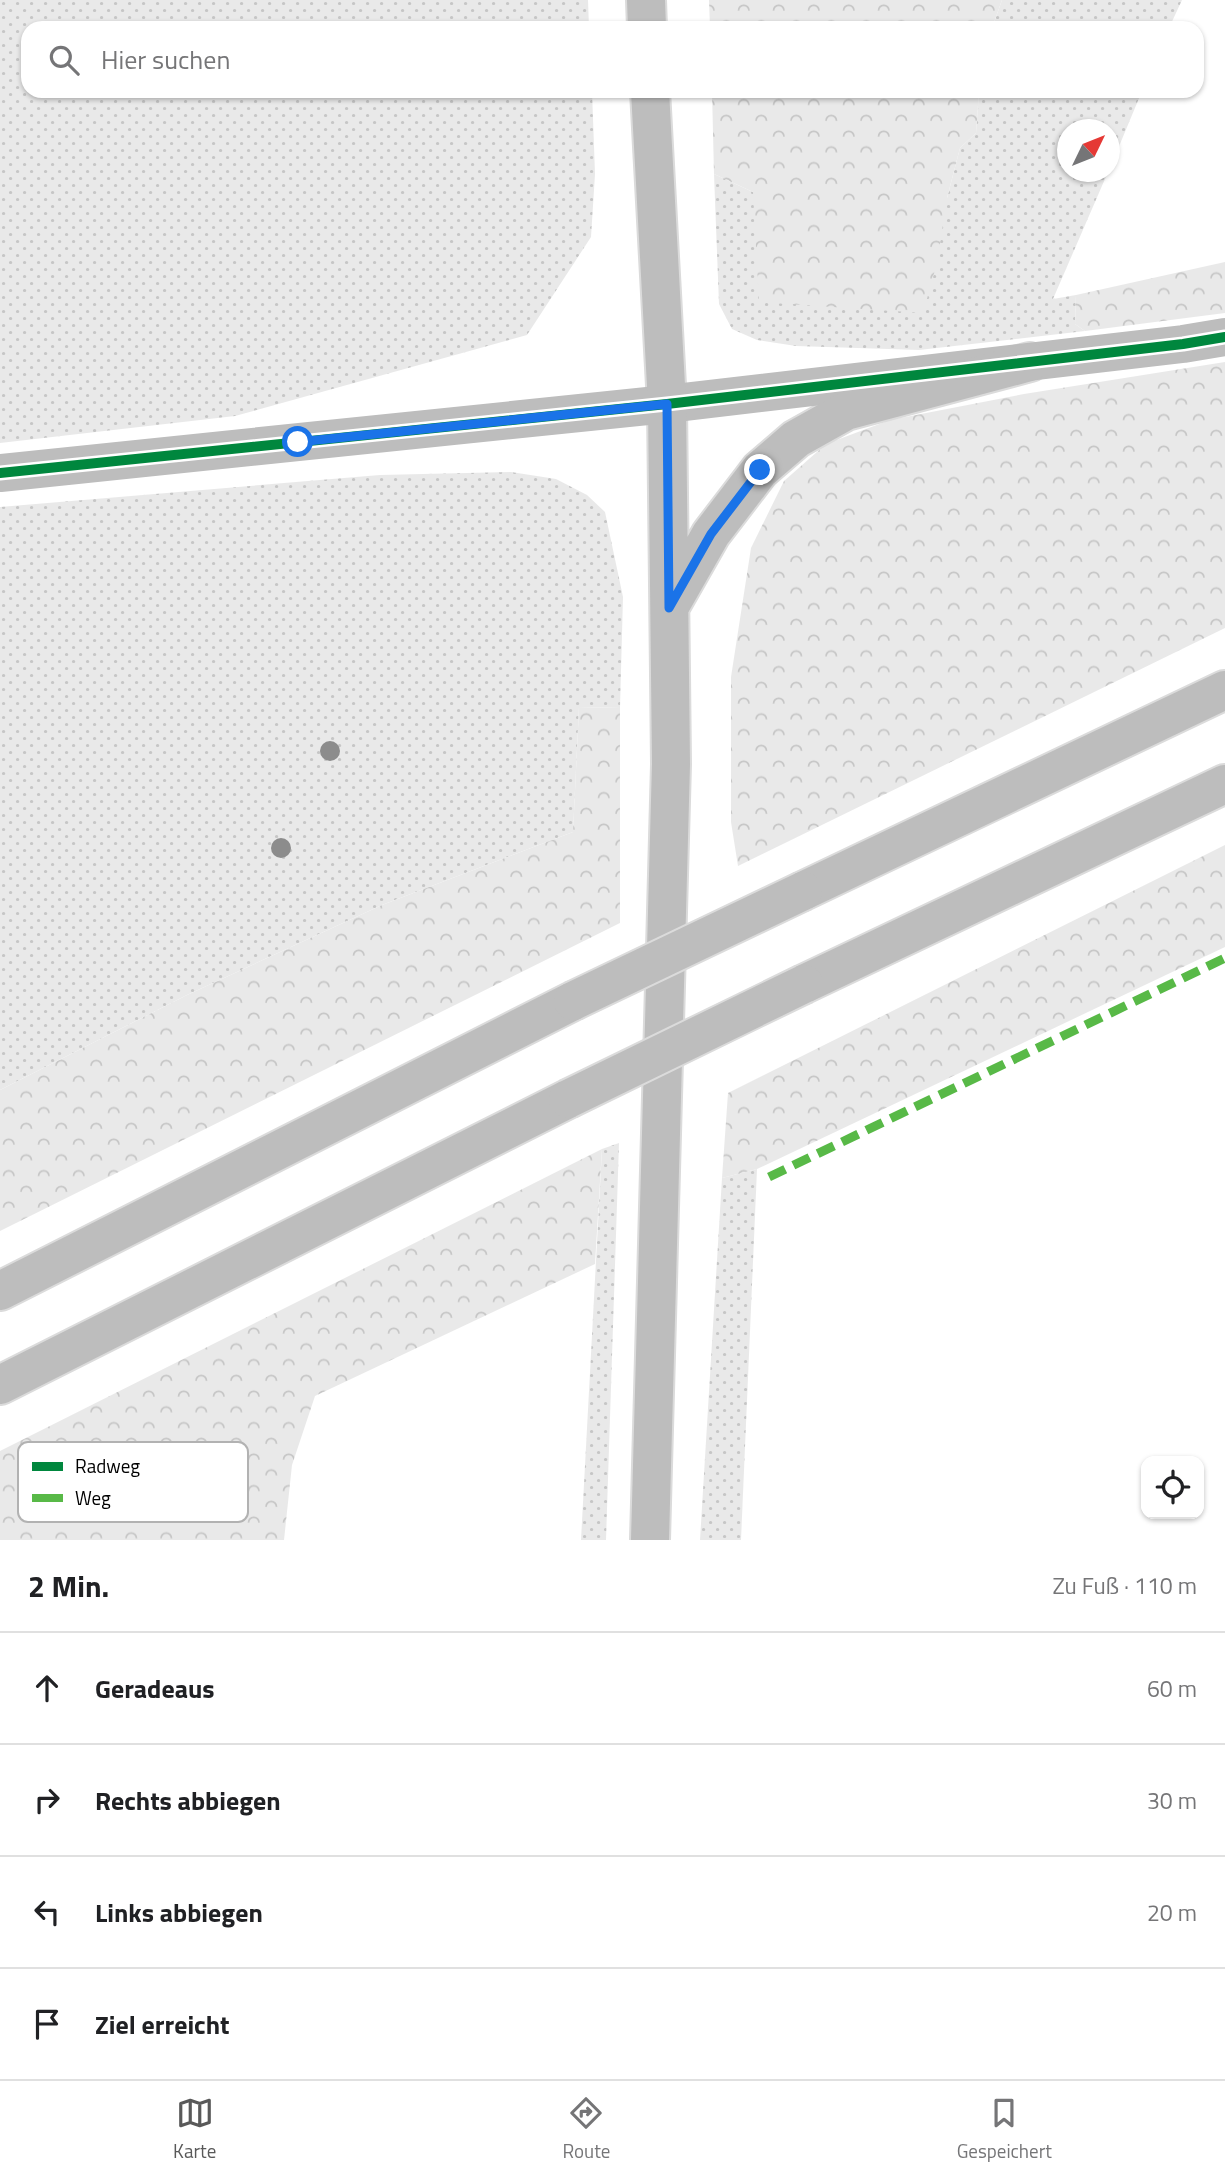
<!DOCTYPE html>
<html lang="de">
<head>
<meta charset="utf-8">
<style>
	:root { --surface:#fff; --page:#f6f6f6; --text:#202124; --muted:#757577; --line:#e0e0e0; --accent:#595959 }
	body { margin:0; font-family:"Titillium Web",sans-serif; background:var(--page); color:var(--text) }
	.controls { position:absolute; right:21px; bottom:21px; display:grid; overflow:hidden; border-radius:14px; box-shadow:0 2px 5px #0004 }
	.controls button { width:63px; height:63px; display:grid; place-items:center; padding:0; border:0; border-bottom:2px solid var(--line); background:var(--surface); color:var(--text); font:35px sans-serif }
	.compass { position:absolute; left:1057px; top:119px; width:63px; height:63px; border-radius:50%; background:var(--surface); box-shadow:0 2px 5px #0004; rotate:47deg }
	.stop { position:absolute; width:21px; height:21px; margin:-16px; border:5px solid #1a73e8; border-radius:50%; background:#fff }
	.stop.end { background:#1a73e8; border-color:#fff; box-shadow:0 2px 7px #0008 }
	.list { margin:0; padding:0; list-style:none }
	h2 { display:flex; justify-content:space-between; align-items:center; height:91px; margin:0; padding:0 28px; font-size:30px }
	h2 small { font-size:23px; font-weight:400; color:var(--muted) }
	.list li { display:grid; grid-template-columns:46px 1fr auto; gap:21px; align-items:center; box-sizing:border-box; height:112px; padding:0 28px; border-top:2px solid var(--line) }
	.list b { display:block; font-size:26px; white-space:nowrap }
	.list em { font-size:23px; font-style:normal; color:var(--muted) }
	.icon { flex:none; width:38px; height:38px; fill:none; stroke:currentColor; stroke-width:2; stroke-linecap:round; stroke-linejoin:round }
	.map { position:relative; flex:none; width:1225px; height:1540px; overflow:hidden }
	.search { position:absolute; background:var(--surface); box-shadow:0 2px 5px #0004; left:21px; right:21px; top:21px; height:77px; display:flex; align-items:center; gap:18px; box-sizing:border-box; padding:0 24px; border-radius:21px; color:var(--muted); font-size:26px }
	.sheet { height:539px; background:var(--surface) }
	nav { display:flex; justify-content:space-around; align-items:center; box-sizing:border-box; height:98px; border-top:2px solid var(--line); background:var(--surface); font-size:19px; color:var(--muted) }
	nav a { display:grid; justify-items:center; gap:4px }
	nav .on { color:var(--accent) }
	.map>svg:first-child { display:block }
	.grass { fill:url(#grass-dots) }
	.forest { fill:url(#forest-crowns) }
	.lines { fill:none; stroke-linecap:round; stroke-linejoin:round }
	.major-casing { stroke:#dbdbdb; stroke-width:42 }
	.highway-casing { stroke:#dbdbdb; stroke-width:42 }
	.minor { stroke:#bdbdbd; stroke-width:38 }
	.major { stroke:#bdbdbd; stroke-width:38 }
	.highway { stroke:#bdbdbd; stroke-width:38 }
	.highway-bridge-casing { stroke:#dbdbdb; stroke-width:42; stroke-linecap:butt }
	.highway-bridge { stroke:#bdbdbd; stroke-width:38 }
	.quiet { stroke:#58b947; stroke-width:9; stroke-dasharray:18 9; stroke-linecap:butt }
	.cycleway-casing { stroke:#fff; stroke-width:15 }
	.cycleway { stroke:#00873e; stroke-width:10 }
	.tree { fill:#8c8c8c }
	.route { stroke:#1a73e8; stroke-width:9 }
	.key { fill:#fff; stroke:#b2b2b2; stroke-width:2 }
	.key-label { font-size:19px; fill:#000 }
</style>
</head>
<body>
<div class="map">
<svg width="1225" height="1540" viewBox="0 0 1225 1540">
	<defs>
		<pattern id="grass-dots" width="8" height="8" patternUnits="userSpaceOnUse" patternTransform="scale(1.75)"><rect width="8" height="8" fill="#e9e9e9"/><path d="M2 2h.1M6 6h.1" fill="none" stroke="#c6c6c6" stroke-width="1.8" stroke-linecap="round"/></pattern>
		<pattern id="forest-crowns" width="20" height="18" patternUnits="userSpaceOnUse" patternTransform="scale(1.75)"><rect width="20" height="18" fill="#e9e9e9"/><path d="M2 6a3 3 0 1 1 6 0M12 15a3 3 0 1 1 6 0" fill="none" stroke="#c6c6c6"/></pattern>
	</defs>
	<rect width="100%" height="100%" fill="#fff"/>
	<!-- grass -->
	<path class="grass" d="M0,0H588L589,28H28V91H592L595,174L591,237L527,335L235,416L0,443Z
		M1002,0H1182L1169,28H992Z
		M979,91H1142L1110,168V130H1068V172H1108L1053,299L1076,295L1075,324L1085,331L919,350L796,346L757,340L732,329L719,304L714,174L753,192L947,198L960,148L976,133Z
		M511,472L556,479L587,495L605,512L623,597L620,707L579,708L573,832L382,905L187,995L0,1090V507L380,475Z
		M619,1143L606,1540H581L602,1149Z
		M757,1169L741,1540H700L722,1178Z"/>
	<!-- forest -->
	<path class="forest" d="M709,0H1002L992,28H710Z
		M712,91H979L976,133L960,148L947,198L937,263L923,313L759,302L753,192L714,174Z
		M1225,262V313L1085,331L1075,324L1076,295Z
		M1225,362V628L738,866L731,822V677L751,548L784,481L826,444L890,420L1024,394Z
		M620,707V923L0,1231V1090L187,995L382,905L573,832L579,708Z
		M1225,845V947L757,1169L722,1178L728,1093Z
		M602,1149L595,1264L315,1396L292,1465L284,1540H0V1451Z"/>
	<g class="lines">
		<defs>
			<path id="major" d="M646,0L647,28
				M670,606L711,534L760,470L796,439L846,411L1030,362
				M650,1540L671,764L667,404L650,91"/>
			<path id="highway" d="M803,891L1225,690
				M804,984L1225,784
				M0,1291L573,1001
				M0,1385L568,1099"/>
		</defs>
		<!-- major casing -->
		<use href="#major" class="major-casing"/>
		<!-- highway casing -->
		<use href="#highway" class="highway-casing"/>
		<!-- minor -->
		<path class="minor" d="M0,473L667,404L1183,344L1225,337"/>
		<!-- major -->
		<use href="#major" class="major"/>
		<!-- highway -->
		<use href="#highway" class="highway"/>
		<defs>
			<path id="highway-bridge" d="M573,1001L803,891
				M568,1099L804,984"/>
		</defs>
		<!-- highway-bridge casing -->
		<use href="#highway-bridge" class="highway-bridge-casing"/>
		<!-- highway-bridge -->
		<use href="#highway-bridge" class="highway-bridge"/>
		<!-- quiet -->
		<path class="quiet" d="M769,1177L1225,958"/>
		<defs>
			<path id="cycleway" d="M0,473L667,404L1183,344L1225,337"/>
		</defs>
		<!-- cycleway casing -->
		<use href="#cycleway" class="cycleway-casing"/>
		<!-- cycleway -->
		<use href="#cycleway" class="cycleway"/>
	</g>
	<!-- trees -->
	<g class="tree">
		<circle cx="330" cy="751" r="10"/>
		<circle cx="281" cy="848" r="10"/>
	</g>
	<g class="lines">
		<!-- route -->
		<path class="route" d="M298,442L667,404L669,608L711,534L760,470"/>
	</g>
	<!-- legend -->
	<rect x="18" y="1442" width="230" height="80" rx="10" class="key"/>
	<rect x="32" y="1462" width="31" height="9" fill="#00873e"/>
	<rect x="32" y="1494" width="31" height="8" fill="#58b947"/>
	<g class="key-label">
		<text x="75" y="1473">Radweg</text>
		<text x="75" y="1505">Weg</text>
	</g>
</svg>
<div class="controls">
<button><svg class="icon" aria-label="locate" viewBox="0 0 24 24"><circle cx="12" cy="12" r="6"/><path d="M12 2v4M12 18v4M2 12h4M18 12h4"/></svg></button>
</div>
<svg class="compass" viewBox="-18 -18 36 36"><path d="M0-13l5 13h-10z" fill="#e53935"/><path d="M0 13l5-13h-10z" fill="#757577"/></svg>
<div class="stop" style="left:298px;top:442px"></div>
<div class="stop end" style="left:760px;top:470px"></div>
<div class="search"><svg class="icon" aria-label="search" viewBox="0 0 24 24"><circle cx="10" cy="10" r="6"/><path d="M15 15l6 6"/></svg>Hier suchen</div>
</div>
<section class="sheet">
<h2>2 Min.<small>Zu Fuß · 110 m</small></h2>
<ul class="list">
<li><svg class="icon" aria-label="ahead" viewBox="0 0 24 24"><path d="M12 20V5M6 11l6-6 6 6"/></svg><div><b>Geradeaus</b></div><em>60 m</em></li>
<li><svg class="icon" aria-label="right" viewBox="0 0 24 24"><path d="M7 20v-9h11M14 6l5 5-5 5"/></svg><div><b>Rechts abbiegen</b></div><em>30 m</em></li>
<li><svg class="icon" aria-label="left" viewBox="0 0 24 24"><path d="M17 20v-9H6M10 6l-5 5 5 5"/></svg><div><b>Links abbiegen</b></div><em>20 m</em></li>
<li><svg class="icon" aria-label="arrive" viewBox="0 0 24 24"><path d="M6 21V4h12l-3 4 3 4H6"/></svg><div><b>Ziel erreicht</b></div></li>
</ul>
</section>
<nav>
<a class="on"><svg class="icon" aria-label="map" viewBox="0 0 24 24"><path d="M3 6l6-2 6 2 6-2v14l-6 2-6-2-6 2zM9 4v14M15 6v14"/></svg>Karte</a>
<a><svg class="icon" aria-label="directions" viewBox="0 0 24 24"><path d="M12 3l9 9-9 9-9-9zM9 14v-3h6M13 9l2 2-2 2"/></svg>Route</a>
<a><svg class="icon" aria-label="saved" viewBox="0 0 24 24"><path d="M7 4h10v16l-5-4-5 4z"/></svg>Gespeichert</a>
</nav>
</body>
</html>
